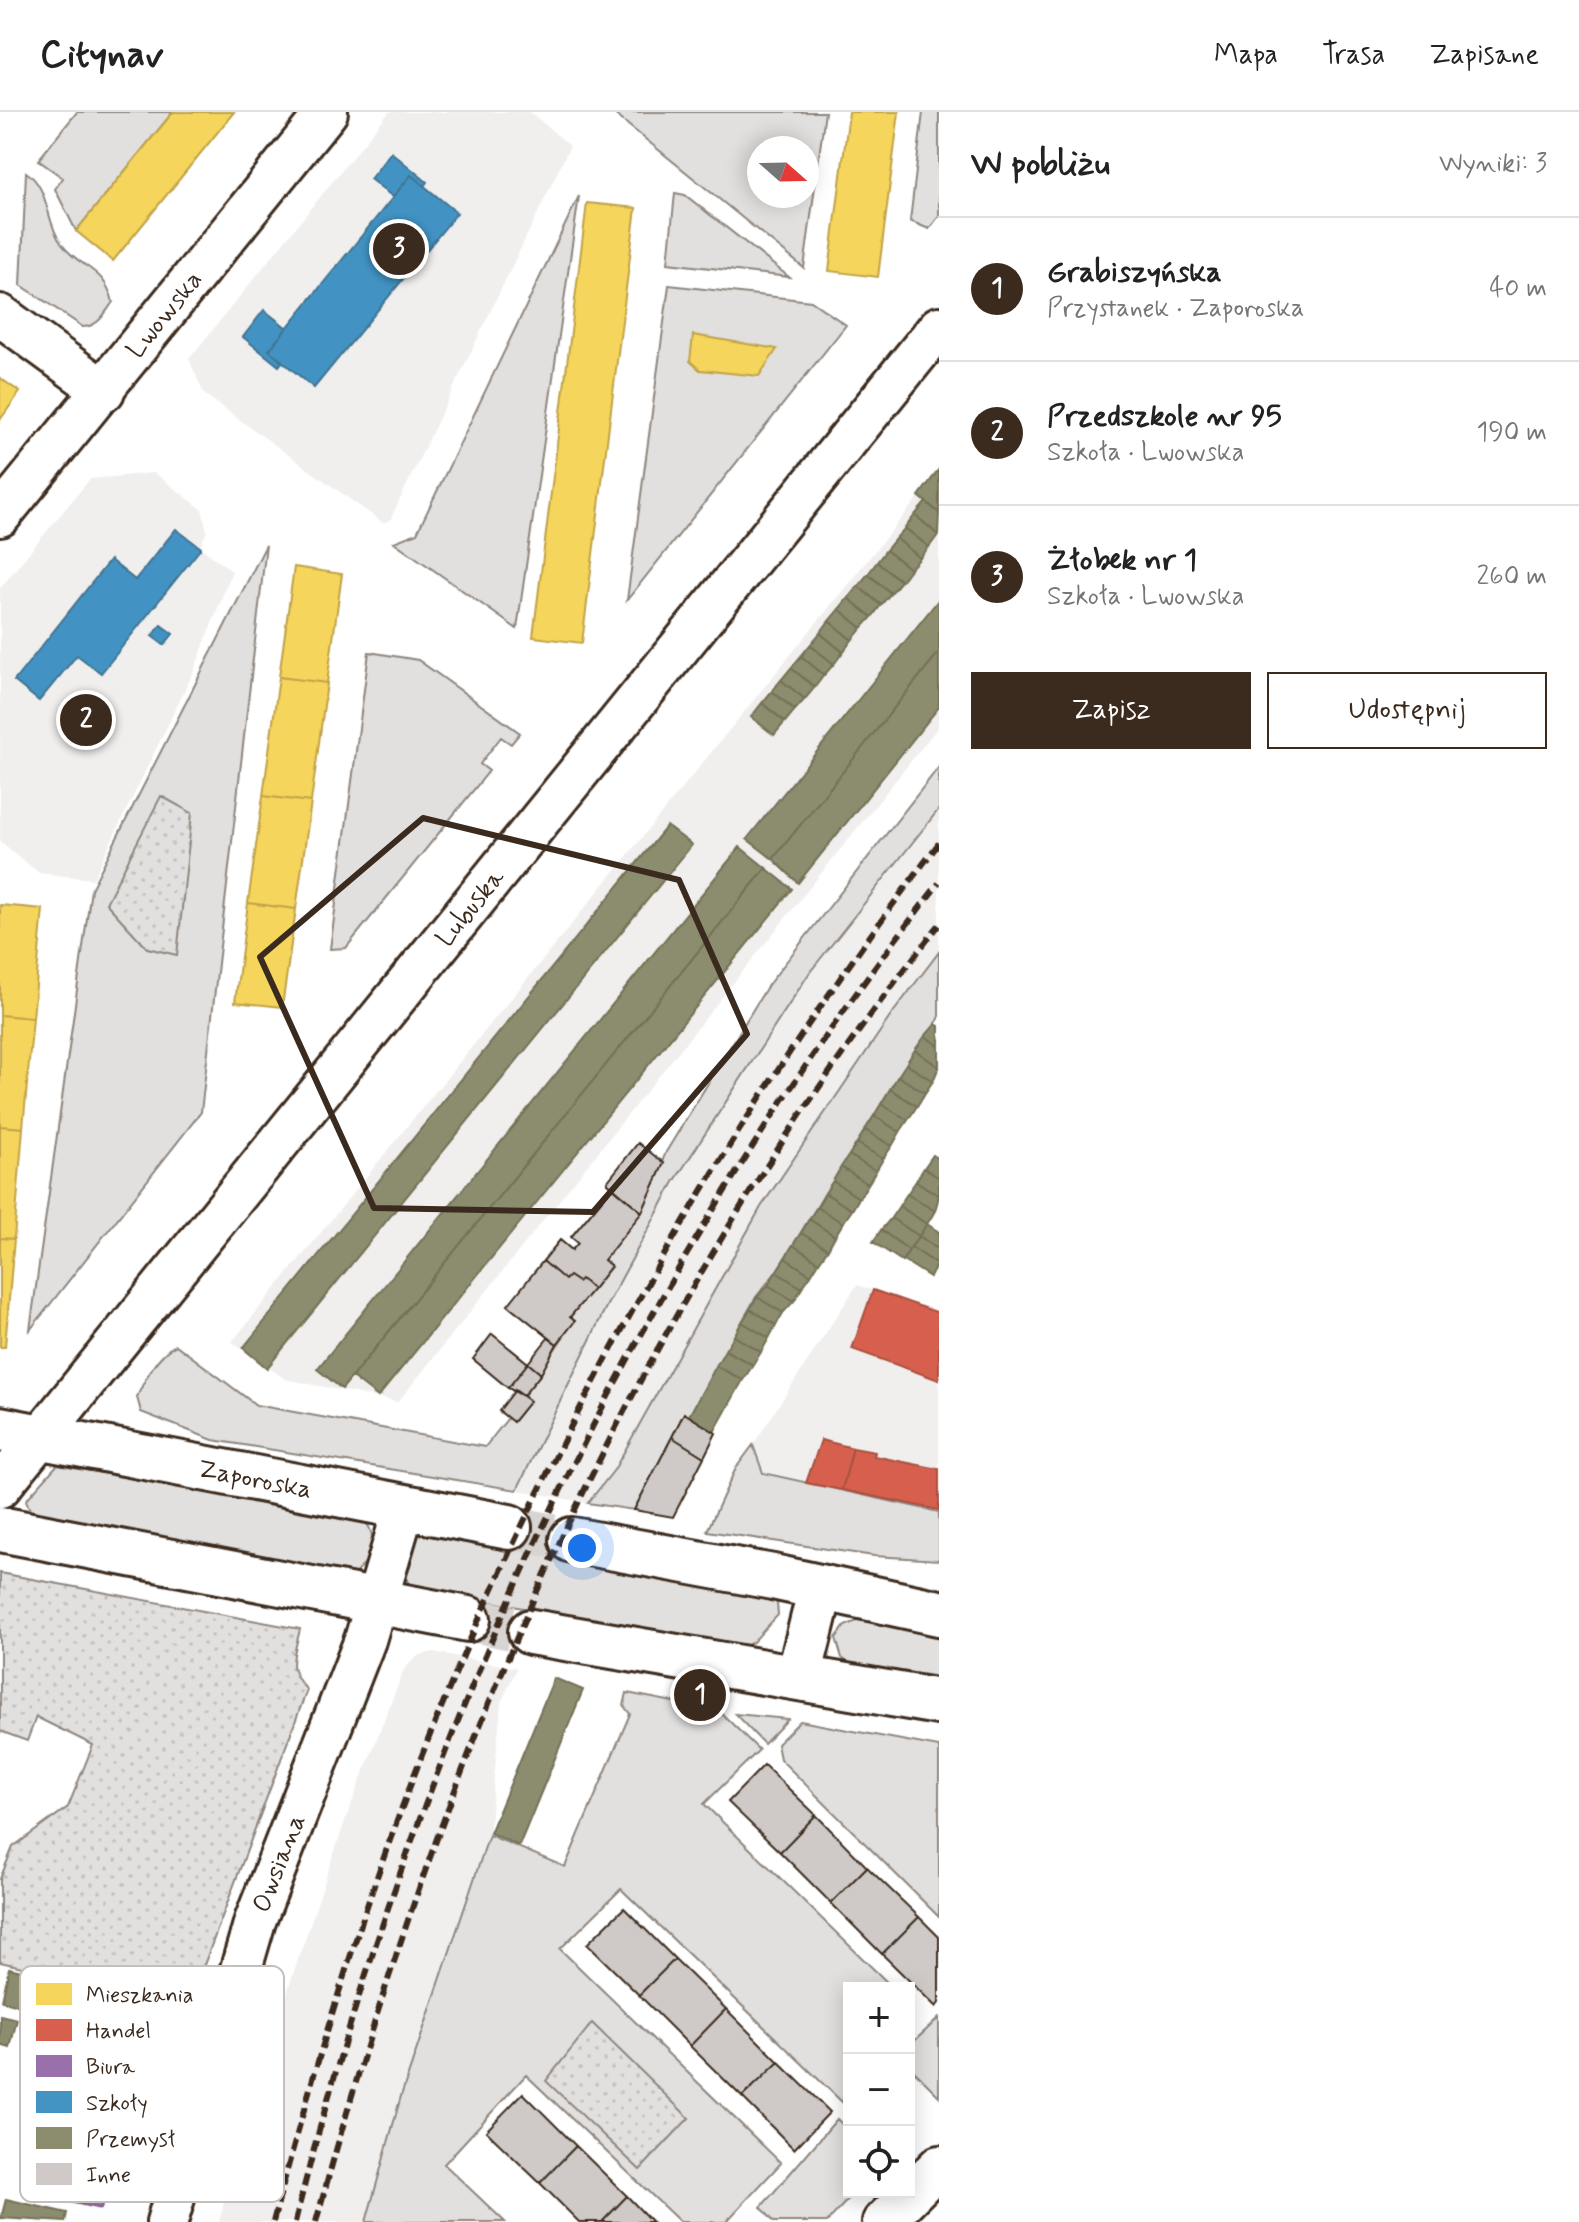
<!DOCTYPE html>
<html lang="pl">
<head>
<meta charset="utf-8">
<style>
	:root { --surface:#fff; --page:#f6f6f6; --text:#222; --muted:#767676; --line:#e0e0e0; --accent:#3b2a1e }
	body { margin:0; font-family:Mynerve,sans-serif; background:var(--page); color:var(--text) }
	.controls { position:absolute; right:24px; bottom:24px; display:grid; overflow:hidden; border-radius:0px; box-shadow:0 4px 20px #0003 }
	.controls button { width:72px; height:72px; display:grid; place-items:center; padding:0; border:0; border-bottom:2px solid var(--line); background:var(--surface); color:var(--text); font:40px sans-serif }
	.compass { position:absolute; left:747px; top:24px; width:72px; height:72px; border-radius:50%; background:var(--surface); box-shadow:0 4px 20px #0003; rotate:110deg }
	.you { position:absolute; left:582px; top:1436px; width:28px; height:28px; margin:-20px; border:6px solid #fff; border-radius:50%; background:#1a73e8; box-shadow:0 0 0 12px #1a73e833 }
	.badge { display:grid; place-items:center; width:52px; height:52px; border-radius:50%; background:var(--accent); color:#fff; font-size:26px; font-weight:700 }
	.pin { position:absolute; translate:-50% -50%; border:4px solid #fff; box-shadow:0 2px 8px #0006 }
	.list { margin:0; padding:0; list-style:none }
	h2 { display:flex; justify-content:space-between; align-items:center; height:104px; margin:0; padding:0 32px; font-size:34px }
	h2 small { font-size:26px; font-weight:400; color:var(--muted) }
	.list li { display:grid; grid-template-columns:52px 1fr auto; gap:24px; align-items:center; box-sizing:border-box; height:144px; padding:0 32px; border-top:2px solid var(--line) }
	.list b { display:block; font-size:30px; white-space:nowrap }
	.list p { margin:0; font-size:26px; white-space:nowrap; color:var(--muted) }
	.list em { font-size:26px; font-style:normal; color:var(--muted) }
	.actions { display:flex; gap:16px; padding:24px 32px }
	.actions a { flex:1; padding:18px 0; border:2px solid var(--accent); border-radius:0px; text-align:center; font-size:28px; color:var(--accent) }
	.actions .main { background:var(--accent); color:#fff }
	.icon { flex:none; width:44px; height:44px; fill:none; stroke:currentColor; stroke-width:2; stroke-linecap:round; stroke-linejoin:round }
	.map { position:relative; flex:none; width:939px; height:2110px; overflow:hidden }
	header { display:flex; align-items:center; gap:48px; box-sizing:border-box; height:112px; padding:0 40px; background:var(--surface); border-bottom:2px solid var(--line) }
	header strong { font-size:38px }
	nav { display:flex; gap:44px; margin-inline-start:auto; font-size:28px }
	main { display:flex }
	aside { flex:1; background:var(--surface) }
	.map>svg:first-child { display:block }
	.built { fill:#f1efee }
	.green { fill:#e2e0de; stroke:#8e857e; stroke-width:2; fill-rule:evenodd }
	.park { fill:url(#park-dots); stroke:#8e857e; stroke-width:2 }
	.homes { fill:#f6d55c; stroke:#bea249; stroke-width:2 }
	.shops { fill:#d6604d; stroke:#a8503f; stroke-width:2 }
	.offices { fill:#9970ab; stroke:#7d5b81; stroke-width:2 }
	.schools { fill:#4393c3; stroke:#417492; stroke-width:2 }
	.industry { fill:#8c8c6e; stroke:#746f56; stroke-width:2 }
	.building { fill:#cfcac7; stroke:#3b2a1e; stroke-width:2 }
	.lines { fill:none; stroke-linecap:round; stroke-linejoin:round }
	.major-tunnel { stroke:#d8d4d2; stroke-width:44; stroke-dasharray:44 22; stroke-linecap:butt }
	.minor-casing { stroke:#3b2a1e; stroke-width:46 }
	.major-casing { stroke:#3b2a1e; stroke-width:50 }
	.minor { stroke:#fff; stroke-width:40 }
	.major { stroke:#fff; stroke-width:44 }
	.rail { stroke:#3b2a1e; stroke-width:6; stroke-dasharray:12 6; stroke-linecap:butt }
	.marked { fill:none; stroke:#3b2a1e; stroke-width:6; stroke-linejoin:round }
	.labels { text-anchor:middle; stroke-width:8; stroke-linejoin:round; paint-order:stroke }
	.street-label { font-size:26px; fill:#3b2a1e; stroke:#fff }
	.key { fill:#fff; stroke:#c4bfbc; stroke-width:2 }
	.key-label { font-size:22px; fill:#3b2a1e }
</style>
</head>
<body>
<header>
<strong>Citynav</strong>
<nav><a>Mapa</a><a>Trasa</a><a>Zapisane</a></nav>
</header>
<main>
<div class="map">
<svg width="939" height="2110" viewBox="0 0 939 2110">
	<defs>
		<pattern id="park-dots" width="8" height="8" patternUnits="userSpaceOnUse" patternTransform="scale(2)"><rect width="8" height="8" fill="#e2e0de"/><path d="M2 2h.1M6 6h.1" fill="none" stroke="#c3c0be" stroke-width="1.8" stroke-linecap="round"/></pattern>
	</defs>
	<rect width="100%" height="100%" fill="#fff"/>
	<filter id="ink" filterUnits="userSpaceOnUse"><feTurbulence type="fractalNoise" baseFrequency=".0125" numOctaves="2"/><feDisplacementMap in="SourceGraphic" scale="16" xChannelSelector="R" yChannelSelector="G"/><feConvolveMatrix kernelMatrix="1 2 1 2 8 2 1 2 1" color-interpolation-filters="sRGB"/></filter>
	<g filter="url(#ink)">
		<!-- built -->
		<path class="built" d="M389,0H530L570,34L390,408L383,411L204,282L189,247Z
			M939,360V614L398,1290L285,1267L232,1230Z
			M154,361L202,397L207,419L200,435L232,459L194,559L93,767L39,761L0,729V476L90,367Z
			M939,697V840L892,902L761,1095L614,1358L588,1391L517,1378L607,1193L674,1070L810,860Z
			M857,1173L939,1201V1400L763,1361L753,1333Z
			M434,1540L517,1556L501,1591L489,1723L401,1984L366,2110H219L247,1999L346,1706L404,1557L419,1543Z"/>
		<!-- green -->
		<path class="green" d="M77,0H173L76,119L55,77L63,66L38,48Z
			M612,0H825L804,156ZM759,36H807V84H759Z
			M923,0H939V104L929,117L910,109Z
			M26,60C50,76 45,109 61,131C79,157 104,154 113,190C104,202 99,214 83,215L21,173Z
			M675,81L685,83L789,165L668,151Z
			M579,84L517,517L394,430L417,421Z
			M669,173L811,189L846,213L627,488Z
			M266,433L201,1000L30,1218L91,777Z
			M369,540L418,548L520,621L511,632L501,625L480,652L489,659L346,836L330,837Z
			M939,655V697L810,860L674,1070L607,1193L517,1378L213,1328L141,1300L137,1285C145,1267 157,1242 176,1233L256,1293L485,1335L508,1306L529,1289L523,1284L574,1209L570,1205L611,1155L604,1148L642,1100L666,1040L768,873Z
			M939,840V907L915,938L776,1160L756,1185L689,1304L684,1302L634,1398L588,1391L614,1358L761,1095L892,902Z
			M753,1333L763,1361L939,1400V1448L874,1444L707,1419L736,1356Z
			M57,1353L363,1408C381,1423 369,1452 353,1463L41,1405L30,1398L26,1388Z
			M428,1419L769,1483L777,1491L778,1503L753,1530L738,1538L421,1476L408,1471L405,1459L416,1423Z
			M859,1508L939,1523V1565L849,1551L842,1546L836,1526L845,1514Z
			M627,1581L719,1599L759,1638L704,1692L893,1876H849V1982L842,1990L621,1777L560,1837L781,2051L726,2110H680L526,1963L444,2052L505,2110H366L401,1984L489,1723L565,1755L630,1602L624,1594Z
			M735,1602L788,1607L764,1632Z
			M800,1609L939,1635V1805L780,1647L777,1632Z
			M939,1906V1984L909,1954V1934Z
			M837,2007L849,2019V2080H855L827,2110H774L761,2095Z"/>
		<!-- park -->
		<path class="park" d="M161,684L192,701L177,843L147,836L106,791Z
			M0,1461L300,1517C294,1545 285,1556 307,1578L189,1893L0,1850V1767L13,1735L68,1695L93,1633L36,1605L27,1629L0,1619Z
			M592,1911L689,2006L640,2058L546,1969Z"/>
		<!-- homes -->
		<path class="homes" d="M173,0H234L113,149L76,119Z
			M849,0H899L878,165L829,159Z
			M587,91L636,96L582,531L533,525Z
			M693,223L777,237L759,264L700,258L690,249Z
			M0,266L20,280L0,308Z
			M294,455L342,462L327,571L279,565Z
			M279,565L327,571L311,690L263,684Z
			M263,684L311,690L296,797L248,791Z
			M248,791L296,797L282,895L235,890Z
			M0,793L43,797L33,906L0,903Z
			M0,903L33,906L23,1016L0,1014Z
			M0,1014L23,1016L14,1127L0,1126Z
			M0,1126L14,1127L5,1235H0Z"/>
		<!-- shops -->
		<path class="shops" d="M873,1178L939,1201V1268L852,1237Z
			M821,1328L853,1336L842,1378L806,1371Z
			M853,1336L875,1340L874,1344L939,1357V1398L842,1378Z"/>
		<!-- offices -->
		<path class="offices" d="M106,1926L137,1933L101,2097L69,2090Z"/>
		<!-- schools -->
		<path class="schools" d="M391,40L427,70L424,74L411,63L393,85L370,67Z
			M411,63L457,101L314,276L269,238Z
			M264,198L287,216L269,238L282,250L279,254L243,225Z
			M176,417L201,436L101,561L77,543L39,589L14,569L110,448L135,468Z
			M161,513L173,522L164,533L152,524Z"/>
		<!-- industry -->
		<path class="industry" d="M939,357V401L919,384Z
			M926,390L939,401L938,423L915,403Z
			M915,403L938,423L929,435L905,416Z
			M905,416L929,435L920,446L896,426Z
			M896,426L920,446L910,457L886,438Z
			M886,438L910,457L901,469L877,450Z
			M877,450L901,469L891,481L868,462Z
			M868,462L891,481L881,493L858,474Z
			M858,474L881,493L872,505L848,486Z
			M848,486L872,505L862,516L839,497Z
			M939,487V540L773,747L747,727Z
			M839,497L862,516L852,528L829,509Z
			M829,509L852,528L843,540L820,521Z
			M820,521L843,540L834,552L810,533Z
			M810,533L834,552L824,563L801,544Z
			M939,540V595L798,771L773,747Z
			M801,544L824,563L815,575L791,556Z
			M791,556L815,575L805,587L781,568Z
			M781,568L805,587L795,598L772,579Z
			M772,579L795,598L785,610L762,591Z
			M762,591L785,610L774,623L751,605Z
			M667,714L692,733L267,1256L243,1236Z
			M740,735L766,756L342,1277L317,1257Z
			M766,756L792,777L378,1285L352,1265Z
			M936,912L939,914V934L925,924Z
			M925,924L939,934V955L915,938Z
			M915,938L939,955L933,969L906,952Z
			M906,952L933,969L925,981L898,964Z
			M898,964L925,981L917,994L890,977Z
			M890,977L917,994L908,1008L881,992Z
			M881,992L908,1008L900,1020L874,1004Z
			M874,1004L900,1020L892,1034L865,1018Z
			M865,1018L892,1034L883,1047L857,1031Z
			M857,1031L883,1047L876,1059L849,1043Z
			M849,1043L876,1059L868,1072L841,1055Z
			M933,1043L939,1047V1066L924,1056Z
			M841,1055L868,1072L859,1086L833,1069Z
			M924,1056L939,1066V1084L916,1069Z
			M833,1069L859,1086L852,1098L825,1081Z
			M916,1069L939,1084L935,1099L907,1082Z
			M825,1081L852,1098L843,1111L817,1095Z
			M907,1082L935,1099L927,1112L899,1094Z
			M899,1094L927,1112L919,1124L891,1106Z
			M817,1095L843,1111L835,1124L809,1107Z
			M891,1106L919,1124L909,1138L881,1118Z
			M809,1107L835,1124L828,1137L801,1121Z
			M927,1112L939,1120V1138L919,1124Z
			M881,1118L909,1138L902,1149L873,1130Z
			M801,1121L828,1137L819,1150L793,1133Z
			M919,1124L939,1138L937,1152L911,1135Z
			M793,1133L819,1150L811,1163L785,1146Z
			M911,1135L937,1152L930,1165L903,1148Z
			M785,1146L811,1163L802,1176L776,1160Z
			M776,1160L802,1176L794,1189L768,1173Z
			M768,1173L794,1189L783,1201L757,1185Z
			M757,1185L783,1201L776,1213L750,1197Z
			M750,1197L776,1213L769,1226L742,1210Z
			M742,1210L769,1226L761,1240L734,1224Z
			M734,1224L761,1240L753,1253L725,1238Z
			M725,1238L753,1253L743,1268L716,1254Z
			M716,1254L743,1268L714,1320L689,1304Z
			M554,1566L583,1578L519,1734L490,1721Z
			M9,1856L34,1862L27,1895L2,1889Z
			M0,1903L17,1907L10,1936L0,1933Z
			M6,2087L67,2101L65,2110L1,2106Z"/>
		<!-- building -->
		<path class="building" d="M638,1031L664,1051L642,1100L607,1070Z
			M612,1075L642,1100L604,1148L611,1154L593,1177L581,1167L578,1170L569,1164L565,1168L543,1149L560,1128L572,1138L578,1131L571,1125Z
			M543,1149L565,1168L569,1164L578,1170L581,1167L593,1177L570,1205L575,1209L557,1232L508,1193Z
			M492,1222L528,1251L508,1276L473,1247Z
			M548,1226L557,1232L541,1262L528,1251Z
			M528,1251L541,1262L523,1284L508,1276Z
			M515,1278L530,1289L513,1310L499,1299Z
			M684,1301L716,1321L704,1345L672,1325Z
			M672,1325L704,1345L673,1405L634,1398Z
			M764,1653L816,1703L780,1740L728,1690Z
			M816,1703L867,1755L831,1791L780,1740Z
			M867,1755L919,1805L882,1842L831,1791Z
			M624,1796L675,1847L639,1883L587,1832Z
			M919,1805L939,1825V1891L936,1895L882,1842Z
			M675,1847L726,1897L690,1934L639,1883Z
			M726,1897L779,1950L742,1985L690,1934Z
			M779,1950L830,2000L794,2037L742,1985Z
			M523,1981L576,2034L540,2071L486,2019Z
			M576,2034L627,2084L602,2110H579L540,2071Z
			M627,2084L652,2110H602Z"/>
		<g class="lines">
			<!-- major-tunnel -->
			<path class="major-tunnel" d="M509,1415L572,1428
				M468,1507L531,1520"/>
			<defs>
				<g id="minor">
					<path d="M0,203L104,279"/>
					<path id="s1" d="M0,404L327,0"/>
					<path id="s2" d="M0,1375L939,215"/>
					<path id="s3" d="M167,2110L255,1809L365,1528L404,1396"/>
					<path d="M883,2110L939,2054"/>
				</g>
				<g id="major">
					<path id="s4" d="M0,1317L509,1415"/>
					<path d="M0,1417L468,1507"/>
					<path d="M572,1428L773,1465L939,1501"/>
					<path d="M531,1520L939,1590"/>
					<path d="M799,1564L821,1476"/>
				</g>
			</defs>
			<!-- minor casing -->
			<use href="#minor" class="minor-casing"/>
			<!-- major casing -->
			<use href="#major" class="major-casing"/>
			<!-- minor -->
			<use href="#minor" class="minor"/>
			<!-- major -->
			<use href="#major" class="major"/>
			<!-- rail -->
			<path class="rail" d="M273,2110C317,1945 366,1782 430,1623C559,1304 730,1004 939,731
				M295,2110C416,1627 631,1164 939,771
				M316,2110C446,1631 630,1204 939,813"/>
		</g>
	</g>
	<!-- marked area -->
	<path class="marked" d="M423,706L679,768L747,922L593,1100L374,1096L260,845Z"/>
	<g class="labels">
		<!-- street labels -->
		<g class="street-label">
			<text dy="9" stroke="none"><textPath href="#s1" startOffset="260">Lwowska</textPath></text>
			<text dy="9" stroke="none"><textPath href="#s2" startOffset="746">Lubuska</textPath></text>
			<text dy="9" stroke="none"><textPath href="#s4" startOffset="260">Zaporoska</textPath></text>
			<text dy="9" stroke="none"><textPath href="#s3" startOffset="376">Owsiana</textPath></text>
		</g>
	</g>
	<!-- legend -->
	<rect x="20" y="1854" width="264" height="236" rx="12" class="key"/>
	<rect x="36" y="1871" width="36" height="22" fill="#f6d55c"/>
	<rect x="36" y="1907" width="36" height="22" fill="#d6604d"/>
	<rect x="36" y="1943" width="36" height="22" fill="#9970ab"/>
	<rect x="36" y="1979" width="36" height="22" fill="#4393c3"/>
	<rect x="36" y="2015" width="36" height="22" fill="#8c8c6e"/>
	<rect x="36" y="2051" width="36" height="22" fill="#cfcac7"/>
	<g class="key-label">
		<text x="86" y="1890">Mieszkania</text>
		<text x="86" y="1926">Handel</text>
		<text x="86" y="1962">Biura</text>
		<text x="86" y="1998">Szkoły</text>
		<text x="86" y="2034">Przemysł</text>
		<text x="86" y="2070">Inne</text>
	</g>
</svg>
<div class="controls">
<button>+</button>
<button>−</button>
<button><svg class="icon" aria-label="locate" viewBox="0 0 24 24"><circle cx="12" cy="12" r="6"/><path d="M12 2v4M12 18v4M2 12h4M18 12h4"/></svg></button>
</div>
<svg class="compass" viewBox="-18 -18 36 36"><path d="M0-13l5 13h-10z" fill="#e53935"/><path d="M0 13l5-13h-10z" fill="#767676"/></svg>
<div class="you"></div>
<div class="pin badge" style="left:700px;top:1583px">1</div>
<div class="pin badge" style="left:86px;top:608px">2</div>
<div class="pin badge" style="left:399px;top:137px">3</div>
</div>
<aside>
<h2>W pobliżu<small>Wyniki: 3</small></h2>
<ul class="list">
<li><span class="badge">1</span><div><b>Grabiszyńska</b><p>Przystanek · Zaporoska</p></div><em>40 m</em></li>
<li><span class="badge">2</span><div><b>Przedszkole nr 95</b><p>Szkoła · Lwowska</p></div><em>190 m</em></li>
<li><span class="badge">3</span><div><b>Żłobek nr 1</b><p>Szkoła · Lwowska</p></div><em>260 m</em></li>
</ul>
<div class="actions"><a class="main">Zapisz</a><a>Udostępnij</a></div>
</aside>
</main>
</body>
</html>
